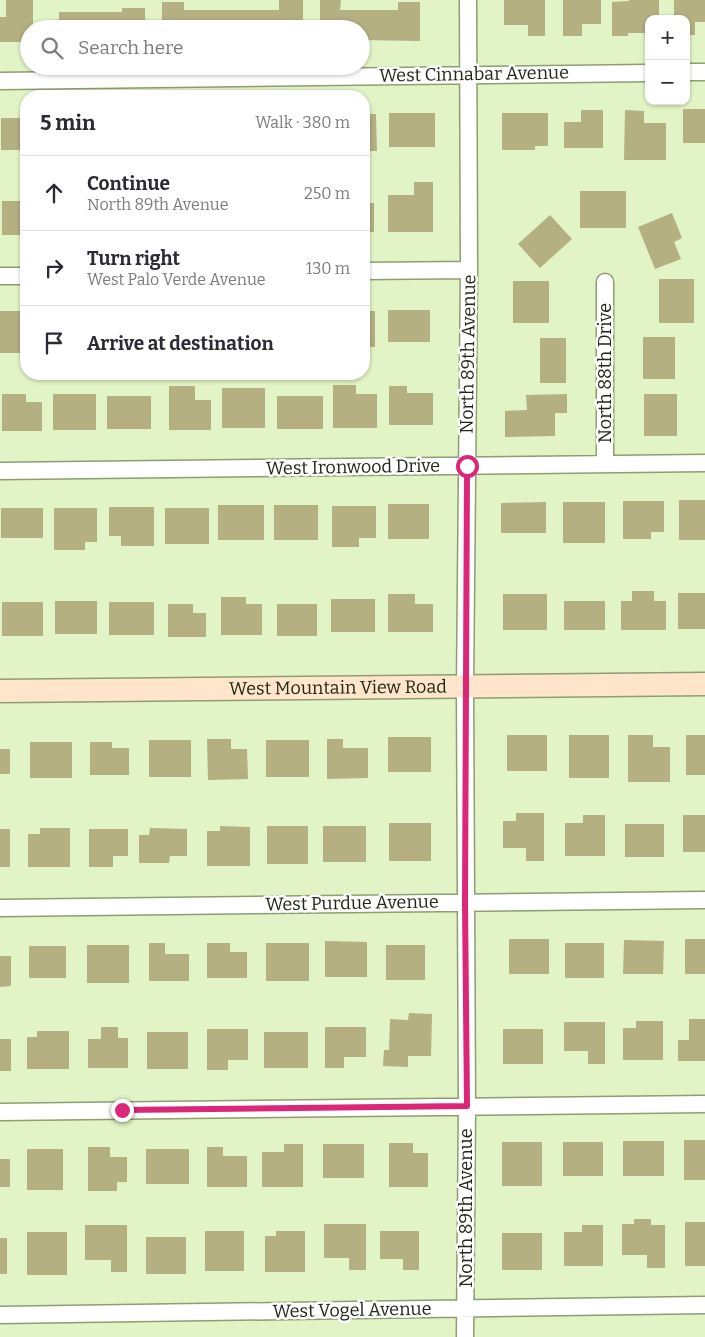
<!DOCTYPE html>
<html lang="en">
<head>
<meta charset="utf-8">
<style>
	:root { --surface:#fff; --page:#f7f7f7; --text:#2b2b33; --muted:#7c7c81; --line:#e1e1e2 }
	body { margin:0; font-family:Bitter,serif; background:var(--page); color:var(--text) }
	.controls { position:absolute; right:15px; top:15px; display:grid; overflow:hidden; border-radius:10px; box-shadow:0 1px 4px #0004 }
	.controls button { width:45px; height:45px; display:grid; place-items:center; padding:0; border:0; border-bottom:1px solid var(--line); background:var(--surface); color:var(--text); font:25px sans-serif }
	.stop { position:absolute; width:15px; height:15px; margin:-11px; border:4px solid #db2777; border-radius:50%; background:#fff }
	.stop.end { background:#db2777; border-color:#fff; box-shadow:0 1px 5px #0008 }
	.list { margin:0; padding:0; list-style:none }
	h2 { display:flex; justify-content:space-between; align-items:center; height:65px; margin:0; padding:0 20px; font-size:21px }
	h2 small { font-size:16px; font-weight:400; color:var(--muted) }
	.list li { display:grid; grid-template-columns:32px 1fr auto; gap:15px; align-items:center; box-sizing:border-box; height:75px; padding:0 20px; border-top:1px solid var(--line) }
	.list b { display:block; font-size:19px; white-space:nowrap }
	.list p { margin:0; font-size:16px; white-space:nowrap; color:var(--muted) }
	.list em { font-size:16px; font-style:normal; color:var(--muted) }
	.icon { flex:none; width:28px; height:28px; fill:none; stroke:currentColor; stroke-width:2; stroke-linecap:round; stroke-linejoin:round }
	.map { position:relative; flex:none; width:705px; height:1337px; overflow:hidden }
	.search { position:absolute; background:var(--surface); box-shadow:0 1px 4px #0004; left:20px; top:20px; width:350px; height:55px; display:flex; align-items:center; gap:12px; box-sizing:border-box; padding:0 18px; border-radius:28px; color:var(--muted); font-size:19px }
	.panel { position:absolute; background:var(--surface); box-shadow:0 1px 4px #0004; left:20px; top:90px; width:350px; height:290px; border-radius:20px }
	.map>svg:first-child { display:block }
	.building { fill:#b4b082 }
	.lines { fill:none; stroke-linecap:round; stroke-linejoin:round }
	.street-casing { stroke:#8e9d72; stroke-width:19 }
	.secondary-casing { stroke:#8e9d72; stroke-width:25 }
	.street { stroke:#fff; stroke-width:16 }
	.secondary { stroke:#ffe5cb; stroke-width:22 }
	.route { stroke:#db2777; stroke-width:6 }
	.labels { text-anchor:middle; stroke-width:5; stroke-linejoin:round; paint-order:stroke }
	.street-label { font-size:18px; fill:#212716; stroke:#fff }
</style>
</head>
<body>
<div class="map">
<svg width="705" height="1337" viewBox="0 0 705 1337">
	<rect width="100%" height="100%" fill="#e2f3c5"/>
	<!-- building -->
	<path class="building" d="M6,0H33V29H29V42H0V17H6Z
		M279,0H303V29H162V2H184V10H279Z
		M320,0H341L340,10H398V2H420V41L361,40V29H320Z
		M504,0H545V36H528V25H504Z
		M563,0H601V24H582V36H563Z
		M629,0H659V19H649V33H628V36H612V2L629,1Z
		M674,0H705V22H695V35H686V19H674Z
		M122,8H145V29H59V12H122Z
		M683,109H705V143H683Z
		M581,110H603V148H564V122H581Z
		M625,110L644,111V123H666V160H624Z
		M389,113H435V147H389Z
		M502,113H548V146H535V150H502Z
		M364,114H376L377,151H364Z
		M1,118H26V150H1Z
		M414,182H433V232H388V195H414Z
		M580,191H626V228H580Z
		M2,201H26V235H2Z
		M364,203H374V232H364Z
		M672,213L682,238L674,242L681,259L655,269L638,227Z
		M550,215L572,239L540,268L518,244Z
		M659,279H694V323H659Z
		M513,281H549V323H513Z
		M388,310H430V342H388Z
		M0,311H26V353H0Z
		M364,311H375V347H364Z
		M643,337H675V379H643Z
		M540,338H566V383H540Z
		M333,385H356V394H377V428H333Z
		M169,386H195V400H211V430H169Z
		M389,386H407V393H433V425H389Z
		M222,388H265V428H222Z
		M2,394H26V402H42V431H2Z
		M53,394H96V430H53Z
		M567,394V413H555V436L505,437V411L527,410L526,395Z
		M644,394H677V436H644Z
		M107,396H151V429H107Z
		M277,396H323V429H277Z
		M679,500H705V540H679Z
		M623,501H664V532H651V539H623Z
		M546,502V533H501V503Z
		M563,502H605V543H563Z
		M388,504H429V539H388Z
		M218,505H264V540H218Z
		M274,505H318V540H274Z
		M332,506H376V538H359V547H332Z
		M109,507H154V546H121V536H109Z
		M1,508H43V538H1Z
		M54,508H97V542H85V550H54Z
		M165,508H209V544H165Z
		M632,591H654V601H666V630H621V601H632Z
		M678,593H705V629H678Z
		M388,594H415V604H433V632H388Z
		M503,594H547V630H503Z
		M221,597H246V604H262V635H221Z
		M331,599H375V632H331Z
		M55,601H97V634H55Z
		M564,601H605V630H564Z
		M2,602H43V636H2Z
		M109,602H154V635H109Z
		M168,604H193V613H206V637H168Z
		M277,604H317V636H277Z
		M507,735H547V771H507Z
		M569,735H609V778H569Z
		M628,735H653V747H670V782H628Z
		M686,735H705V775H686Z
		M388,737H431V772H388Z
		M207,739H231V749H247L248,779L208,780Z
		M327,739H343V748H368V778L327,779Z
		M149,740H191V777H149Z
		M266,740H309V777H266Z
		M30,742H72V778H30Z
		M90,742H112V748H129V775H90Z
		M0,749H10V774H0Z
		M516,813H544V861H526V848H503V821H516Z
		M583,815H605V856H565V823H583Z
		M683,815H705V852H683Z
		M389,823H431V861H389Z
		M625,824H664V857H625Z
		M220,826L250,827V866H207V831H220Z
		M267,826H308V864H267Z
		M323,826H366V862H323Z
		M40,828H70V867H28V834H40Z
		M150,828L187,829V856H170L169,863H139V835H149Z
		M0,829H10V867H0Z
		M89,829H128V856H113V867H89Z
		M509,939H549V974H509Z
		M685,939H705V974H685Z
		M624,940L664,941L663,974H623Z
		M325,941L367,942V977H325Z
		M149,943H165V954H189V981H149Z
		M207,943H230V952H247V978H207Z
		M266,943H309V981H266Z
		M565,943H604V978H565Z
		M87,945H129V983H87Z
		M386,945H425V980H386Z
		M29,946H66V978H29Z
		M0,956H11V986L0,987Z
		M409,1013L432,1014L431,1056H408V1067L383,1066L384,1050H389L390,1019L408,1020Z
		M689,1019H705V1061H678V1040H689Z
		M636,1021H663V1060H623V1028H636Z
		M564,1022H605V1064H588V1051H564Z
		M101,1027H118V1038H128V1068H88V1039H101Z
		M325,1027H366V1057H344V1068H325Z
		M207,1029H248V1060H228V1070H207Z
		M503,1029H543V1064H503Z
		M37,1031H69V1069H27V1037H37Z
		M147,1032H188V1069H147Z
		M264,1032H308V1068H264Z
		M0,1039H11V1071H0Z
		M684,1140H705V1180H684Z
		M623,1141H664V1176H623Z
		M502,1142H542V1186H502Z
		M563,1142H603V1176H563Z
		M389,1143H413V1153H428V1187H389Z
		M284,1144H303V1187H262V1152H284Z
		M323,1144H364V1178H323Z
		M88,1147H110V1157H127V1182H117V1191H88Z
		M207,1147H223V1156H247V1187H207Z
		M27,1149H63V1190H27Z
		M146,1149H189V1184H146Z
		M0,1159H10V1187H0Z
		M634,1219H651V1225H665V1268H647V1255H622V1224H634Z
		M685,1222H705V1266H685Z
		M324,1224H366V1270H349V1258H324Z
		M85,1225H127V1272H111V1260H85Z
		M582,1225H603V1266H564V1232H582Z
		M205,1231H244V1271H205Z
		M276,1231H305V1272H265V1236H276Z
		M380,1231H419V1270H403V1259H380Z
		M27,1232H67V1275H27Z
		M502,1233H542V1270H502Z
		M146,1237H186V1274H146Z
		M0,1238H7V1274H0Z"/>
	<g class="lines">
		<defs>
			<path id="street" d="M686,72H705
				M0,81L649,73
				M364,271L469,270
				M0,276H26
				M605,282V464
				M0,471L705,463
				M0,908L705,900
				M0,1112L705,1104
				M0,1315L705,1305
				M465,1337L467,1106L465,688L469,270L468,0"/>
			<g id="secondary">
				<path id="s1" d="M0,691L705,684"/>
			</g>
		</defs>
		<!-- street casing -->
		<use href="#street" class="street-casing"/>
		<!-- secondary casing -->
		<use href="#secondary" class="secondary-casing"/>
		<!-- street -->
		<use href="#street" class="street"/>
		<!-- secondary -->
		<use href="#secondary" class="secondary"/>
	</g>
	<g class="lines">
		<!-- route -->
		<path class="route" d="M122,1110L467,1106L465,902L467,466"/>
	</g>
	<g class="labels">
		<!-- street labels -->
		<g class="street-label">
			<text transform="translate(474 74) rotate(-1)" y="6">West Cinnabar Avenue</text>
			<text transform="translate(468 354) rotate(-89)" y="6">North 89th Avenue</text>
			<text transform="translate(605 373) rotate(-90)" y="6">North 88th Drive</text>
			<text transform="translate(353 467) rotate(-1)" y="6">West Ironwood Drive</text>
			<text dy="6" stroke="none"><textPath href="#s1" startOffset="338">West Mountain View Road</textPath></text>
			<text transform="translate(352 903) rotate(-1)" y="6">West Purdue Avenue</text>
			<text transform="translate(466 1208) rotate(-90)" y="6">North 89th Avenue</text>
			<text transform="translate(352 1310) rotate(-1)" y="6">West Vogel Avenue</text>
		</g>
	</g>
</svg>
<div class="controls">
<button>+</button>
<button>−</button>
</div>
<div class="stop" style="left:467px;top:466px"></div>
<div class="stop end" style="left:122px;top:1110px"></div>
<div class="search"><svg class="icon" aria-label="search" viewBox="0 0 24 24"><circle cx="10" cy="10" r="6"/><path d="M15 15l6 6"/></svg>Search here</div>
<section class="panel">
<h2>5 min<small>Walk · 380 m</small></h2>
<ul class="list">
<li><svg class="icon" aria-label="ahead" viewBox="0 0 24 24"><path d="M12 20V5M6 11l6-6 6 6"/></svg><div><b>Continue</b><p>North 89th Avenue</p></div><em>250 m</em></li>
<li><svg class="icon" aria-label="right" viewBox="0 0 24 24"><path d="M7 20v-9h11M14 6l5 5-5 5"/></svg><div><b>Turn right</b><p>West Palo Verde Avenue</p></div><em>130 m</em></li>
<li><svg class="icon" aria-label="arrive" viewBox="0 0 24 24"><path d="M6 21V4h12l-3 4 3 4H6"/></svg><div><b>Arrive at destination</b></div></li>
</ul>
</section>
</div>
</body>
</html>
